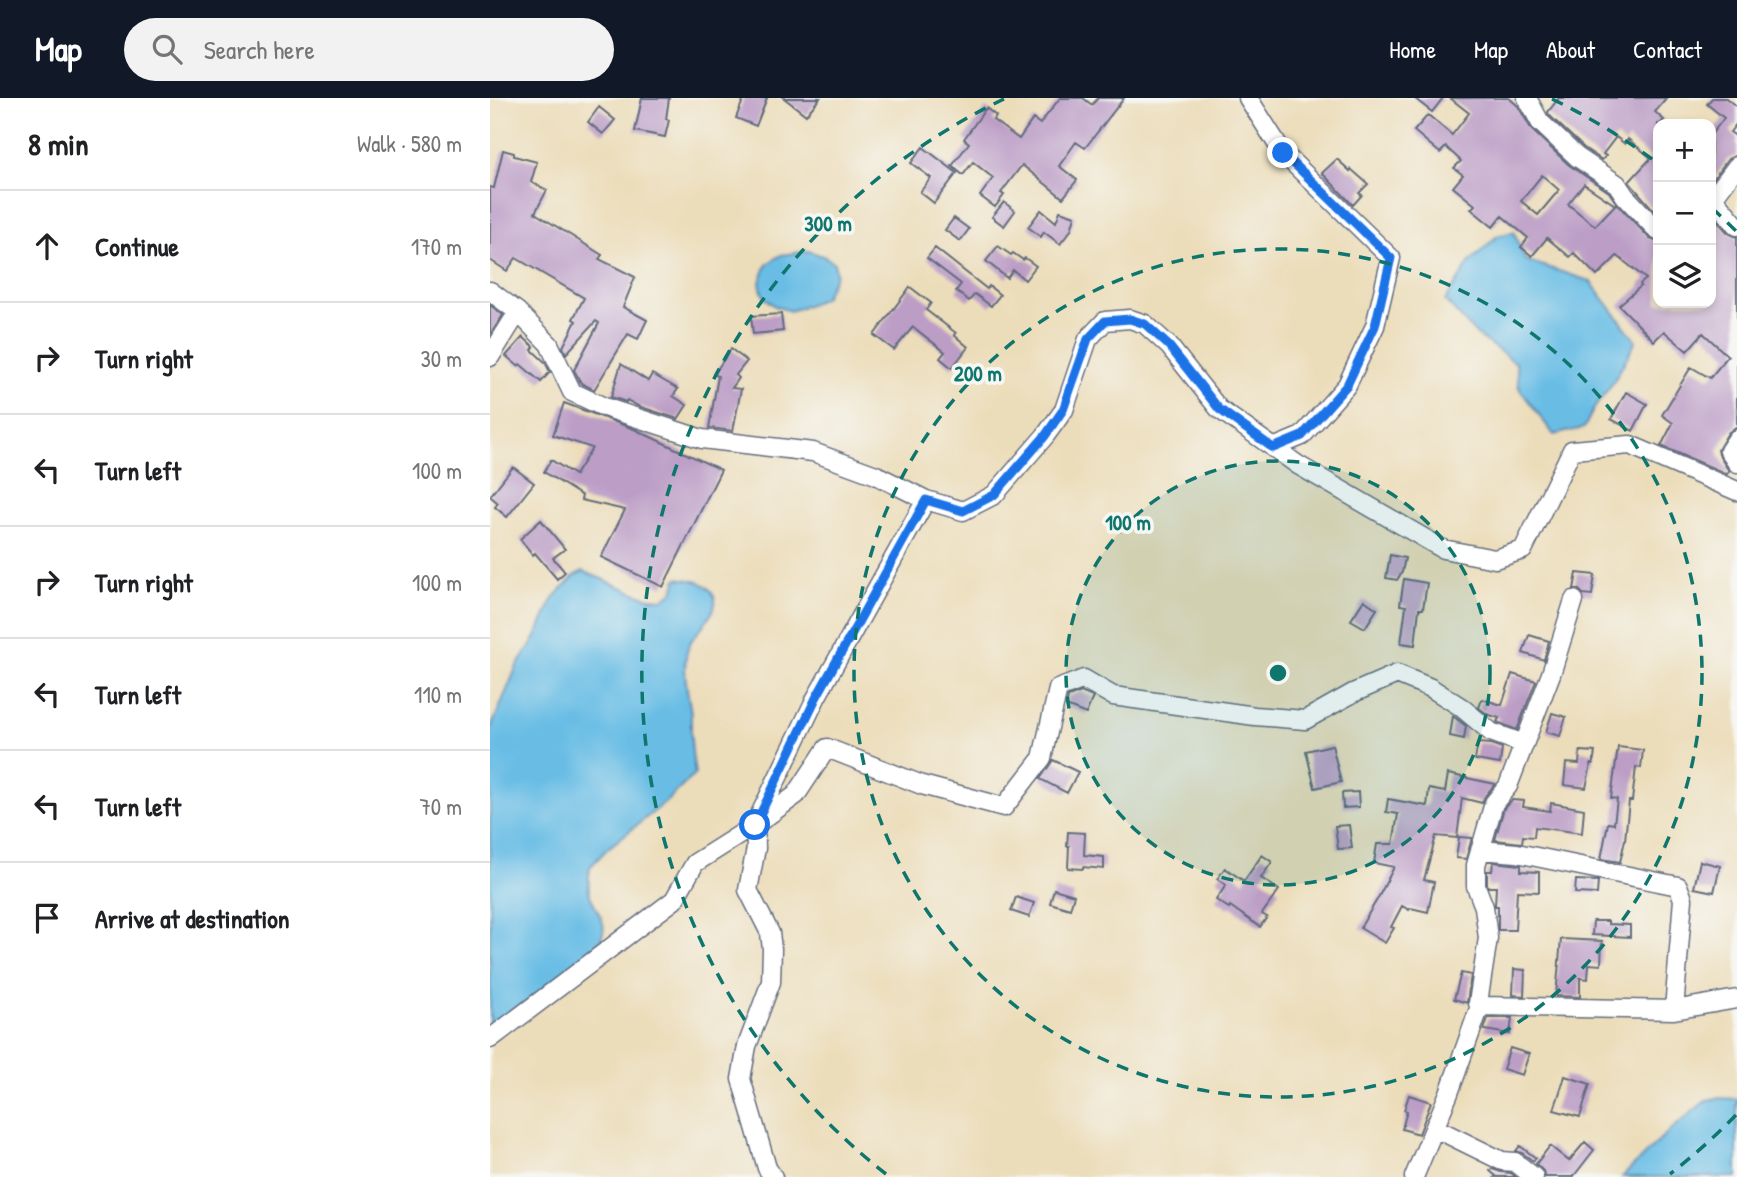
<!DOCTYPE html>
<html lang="en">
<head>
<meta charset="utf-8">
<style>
	:root { --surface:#fff; --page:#f2f2f2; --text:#202124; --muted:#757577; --line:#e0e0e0; --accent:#111827 }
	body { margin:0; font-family:"Patrick Hand",sans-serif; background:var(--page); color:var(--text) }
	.controls { position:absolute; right:21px; top:21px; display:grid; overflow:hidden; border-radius:14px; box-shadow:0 4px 10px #0003 }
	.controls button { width:63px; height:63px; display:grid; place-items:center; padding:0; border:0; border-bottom:2px solid var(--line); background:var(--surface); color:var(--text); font:35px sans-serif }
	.stop { position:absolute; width:21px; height:21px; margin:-16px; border:5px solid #1a73e8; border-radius:50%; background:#fff }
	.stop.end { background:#1a73e8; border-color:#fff; box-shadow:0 2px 7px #0008 }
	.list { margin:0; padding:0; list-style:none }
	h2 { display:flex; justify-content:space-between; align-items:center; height:91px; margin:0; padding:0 28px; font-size:30px }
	h2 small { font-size:23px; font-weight:400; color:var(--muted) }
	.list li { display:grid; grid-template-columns:46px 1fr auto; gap:21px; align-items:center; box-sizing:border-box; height:112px; padding:0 28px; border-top:2px solid var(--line) }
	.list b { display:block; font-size:26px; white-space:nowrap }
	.list em { font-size:23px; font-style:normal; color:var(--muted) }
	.icon { flex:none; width:38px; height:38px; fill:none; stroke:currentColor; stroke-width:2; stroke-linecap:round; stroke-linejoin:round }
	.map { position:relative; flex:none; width:1247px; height:1079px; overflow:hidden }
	header { display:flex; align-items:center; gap:42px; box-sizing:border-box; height:98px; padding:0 35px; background:var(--accent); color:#fff }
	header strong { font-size:33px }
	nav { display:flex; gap:38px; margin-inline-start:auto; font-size:24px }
	.search { width:490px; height:63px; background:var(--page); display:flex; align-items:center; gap:18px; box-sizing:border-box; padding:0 24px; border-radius:38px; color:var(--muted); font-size:26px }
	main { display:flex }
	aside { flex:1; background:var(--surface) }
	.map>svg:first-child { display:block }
	.water { fill:#69bde5; stroke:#4276a2; stroke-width:2 }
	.building { fill:#bb9dc6; fill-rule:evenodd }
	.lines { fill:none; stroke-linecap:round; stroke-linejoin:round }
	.minor-casing { stroke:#646c7e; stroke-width:21 }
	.minor { stroke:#fff; stroke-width:18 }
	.route { stroke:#1a73e8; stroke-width:9 }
	.ring { fill:none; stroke:#0f766e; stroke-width:3.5; stroke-dasharray:12 9 }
	.centre { fill:#0f766e; stroke:#f6f6f2; stroke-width:3.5 }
	.ring-label { font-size:21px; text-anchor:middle; font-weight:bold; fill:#0f766e; stroke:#f6f6f2; stroke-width:7; stroke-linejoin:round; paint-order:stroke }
</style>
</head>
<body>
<header>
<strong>Map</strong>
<div class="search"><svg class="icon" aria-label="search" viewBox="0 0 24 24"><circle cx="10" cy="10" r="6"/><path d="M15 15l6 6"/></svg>Search here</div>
<nav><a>Home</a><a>Map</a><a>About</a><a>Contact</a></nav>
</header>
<main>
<aside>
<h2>8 min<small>Walk · 580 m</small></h2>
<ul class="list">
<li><svg class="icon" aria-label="ahead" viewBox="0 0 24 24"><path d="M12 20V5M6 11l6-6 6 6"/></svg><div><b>Continue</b></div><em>170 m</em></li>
<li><svg class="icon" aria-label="right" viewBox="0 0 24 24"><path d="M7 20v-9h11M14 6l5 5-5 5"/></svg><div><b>Turn right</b></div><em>30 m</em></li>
<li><svg class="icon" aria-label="left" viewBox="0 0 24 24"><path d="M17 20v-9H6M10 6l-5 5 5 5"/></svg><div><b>Turn left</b></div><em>100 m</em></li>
<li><svg class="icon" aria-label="right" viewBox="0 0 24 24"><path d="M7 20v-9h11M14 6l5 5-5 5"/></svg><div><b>Turn right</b></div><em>100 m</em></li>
<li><svg class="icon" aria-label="left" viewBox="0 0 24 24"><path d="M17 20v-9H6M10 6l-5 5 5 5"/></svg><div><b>Turn left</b></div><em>110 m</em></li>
<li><svg class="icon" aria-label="left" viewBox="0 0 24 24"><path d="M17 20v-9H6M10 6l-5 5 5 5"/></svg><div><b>Turn left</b></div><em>70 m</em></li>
<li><svg class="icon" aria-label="arrive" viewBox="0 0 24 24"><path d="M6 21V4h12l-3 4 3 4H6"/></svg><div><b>Arrive at destination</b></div></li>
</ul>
</aside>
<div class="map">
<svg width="1247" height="1079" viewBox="0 0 1247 1079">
	<rect width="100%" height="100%" fill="#f6f6f2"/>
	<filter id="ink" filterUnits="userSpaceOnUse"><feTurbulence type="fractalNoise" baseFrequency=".0143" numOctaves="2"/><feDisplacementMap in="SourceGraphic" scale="14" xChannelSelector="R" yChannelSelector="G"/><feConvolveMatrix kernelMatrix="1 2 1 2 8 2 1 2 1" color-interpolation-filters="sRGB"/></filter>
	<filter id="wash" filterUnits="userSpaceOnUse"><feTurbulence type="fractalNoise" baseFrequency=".00686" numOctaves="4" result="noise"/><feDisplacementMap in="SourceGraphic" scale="28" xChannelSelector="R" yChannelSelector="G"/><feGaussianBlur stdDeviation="1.57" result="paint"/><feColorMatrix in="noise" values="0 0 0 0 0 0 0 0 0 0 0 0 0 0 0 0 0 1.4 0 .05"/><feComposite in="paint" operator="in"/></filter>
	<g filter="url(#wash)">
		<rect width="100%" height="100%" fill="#ecddba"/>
		<!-- water -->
		<path class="water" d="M1024,134L1035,162L1100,183L1146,243L1124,283L1103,312L1094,330L1064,337L1029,290L1026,265L987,237L955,203L979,165L1007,138Z
			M319,153L335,159L344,165L346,176L334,200L321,206L300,213L285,208L275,200L272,194L270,184L277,166L291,157Z
			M93,473L145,495L160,500L173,501L183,494L187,480C201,482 217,482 224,498C231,513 206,533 200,545C190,567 198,593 201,616C201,623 201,630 201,638C201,650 203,663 205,676L177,703L117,751L100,769C99,778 97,789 100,797C108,819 122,825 107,848L23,915L0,929V632L27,568L46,539L63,501L85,477Z
			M1227,1000L1247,1001V1079H1132L1176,1036L1202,1014L1217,1002Z"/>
		<g id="blocks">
			<!-- building -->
			<path class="building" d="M152,0H179L176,21L179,22L175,39L145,33Z
				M254,0H277L266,28L246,20Z
				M294,0H330L316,17Z
				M570,0H593L602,7L608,0H634L595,50L586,44L569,68L587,82L573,100L532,67L511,95L514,97L505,109L490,98L503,80L483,64L473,77L462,68L479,45L474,41L496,10L506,18L503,22L529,41L543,21L550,26Z
				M924,0H953L942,14Z
				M960,0H1019L1028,8L1042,32L1079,67L1119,94L1127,106L1160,141L1168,144V205H1221V115L1238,135L1247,139V328L1238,335L1228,352L1230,359L1239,373L1237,376L1171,348L1183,325L1172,317L1201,269L1220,280L1238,258L1213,235L1197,253L1174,233L1164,243L1129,207L1151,188L1150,186L1156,181L1130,160L1127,158L1107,178L1084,155L1080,159L1057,140L1042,158L1031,149L1038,140L1012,118L1003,129L981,111L985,107L963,89L973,77L964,70L971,63L956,49L950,55L924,33L938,17L962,37L979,15ZM1052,77L1069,92L1048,117L1031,103ZM1094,86L1125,107L1105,128L1078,106Z
				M1069,0H1177L1165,14L1174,22L1170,26H1168V117L1139,84L1161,60L1138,41L1135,46L1126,39L1113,56L1116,58L1112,62L1094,50L1059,17L1058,14Z
				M1222,0H1236L1247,9V25L1240,34L1247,39V57L1238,61L1221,84V37L1234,20L1217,6Z
				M109,9L125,22L113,36L98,24Z
				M433,49L467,75L444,105L430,94L441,80L421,65Z
				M13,52L24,55V58L47,64L41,84L57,92L45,115L112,157L109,161L145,179L133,209L157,222L148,241L138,236L104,292L91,285L84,272L109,225L106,223L76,256L73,249L86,223L83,221L94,200L26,160L17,173L0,162V89L4,90Z
				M847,61L860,73L861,71L878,86L869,95L872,97L863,107L832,75Z
				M514,104L525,113L514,128L502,119Z
				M551,112L566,124L570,113L585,118L581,132L570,146L554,134L551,139L538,129Z
				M464,120L479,131L470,143L455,132Z
				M508,148L521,157L523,155L533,162L535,160L546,168L535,182L523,172L517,180L496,163Z
				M445,150L497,191L499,188L510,197L501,208L485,196L479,203L466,193L471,186L437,160Z
				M420,189L441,205L436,212L466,235L464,237L478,249L462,270L450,260L455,254L423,229L404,252L384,237Z
				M0,207L13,217L0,237Z
				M291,216L293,233L263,236L261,218Z
				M33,239L44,249L42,252L55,264L60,274L51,284L30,266L28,268L16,258Z
				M241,251L257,263L246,277L249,280L242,290L251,291L243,333L219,330L228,278L224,276Z
				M131,266L158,283L162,276L188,291L183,298L197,307L188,321L148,308L137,302L136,304L121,299Z
				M1136,294L1157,306L1143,333L1121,321Z
				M74,305L144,331L231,372L173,489L111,459L135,412L91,402L92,398L54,374L61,362L85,377L102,350L63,337Z
				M23,369L44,385L17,419L5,409L8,405L0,398Z
				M51,422L75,451L63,460L75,474L67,481L45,455L43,457L30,441Z
				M900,457L915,460L912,474L907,482L896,480Z
				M1087,475L1105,477L1102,497L1093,496L1088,491H1084Z
				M914,481L937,485L933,511H929L925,547L911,545L916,508L910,507Z
				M874,502L887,511L875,530L861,522Z
				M1039,537L1059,543L1054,562L1033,555Z
				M1022,576L1046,583L1027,632L1007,624L1009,620L997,616L989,610L992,601L1012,607Z
				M591,594L603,599L596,616L576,608L578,599Z
				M1062,615L1076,619L1070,638L1056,634Z
				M963,618L976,628L974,641L960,638Z
				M988,645L1001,646L1012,650L1010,666L985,662Z
				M842,647L851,684L825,690L816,653Z
				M1128,649L1153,652L1151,670L1146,669L1142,703H1139L1135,742L1130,764L1111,761L1118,725L1124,726L1127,701L1121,700Z
				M1090,653L1105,654L1103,666H1101L1096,690L1074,687L1076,665L1089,666Z
				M563,662L588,674L577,695L550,681Z
				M958,676L1005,686L995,698L992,705L972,700L967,740L946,738L934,782L944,784L938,814L921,810L919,812L912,808L901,829L904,830L895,845L870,830L888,800L904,769L884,765L887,746H903L908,716L896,714L898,701L937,708L939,691L955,694Z
				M868,694L869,709L853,710L852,695Z
				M1022,702L1034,703L1033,709L1060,713L1061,705L1094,711L1092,735L1045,729L1044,739L1033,738L1032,745L1005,742L1014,710Z
				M859,727L862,750L848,751L845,728Z
				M578,734L595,735L594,757L614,759V771L593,769V771L578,770L579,748H577Z
				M969,739L982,740L976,761L966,760Z
				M772,757L782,764L771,780L789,792L772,816L777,819L770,829L740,808L739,810L726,802L736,787L727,781L735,770L754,783Z
				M1210,763L1230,768L1224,794L1204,790Z
				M1003,764L1031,767V773L1049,774V794L1027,793L1025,832H1008V808H1005L1006,789H998L997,786V773H1002Z
				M1086,782L1108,783L1107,796L1085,795Z
				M564,791L584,797L580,811L560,805Z
				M526,799L544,805L539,819L521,813Z
				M1103,823H1118V826L1140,827V839L1102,837Z
				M1071,841L1112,843L1111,867L1099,866L1098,881L1090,880V899L1066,898Z
				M1024,871L1035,872L1034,898L1023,897Z
				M971,875L981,877L977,905L964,901Z
				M998,920H1022L1020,936L994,932Z
				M1020,950L1039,956L1032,977L1013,971Z
				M1075,978L1100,986L1090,1019L1064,1012Z
				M919,997L941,1004L929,1036L912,1031L917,1013L914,1012Z
				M1095,1044L1104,1052L1083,1079H1055L1054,1074L1046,1066L1060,1048L1079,1063Z
				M1030,1048L1046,1060L1043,1063L1032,1055L1026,1053Z
				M1002,1071L1011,1074L1021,1075L1026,1079H1005L1006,1078L1000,1073Z"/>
		</g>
	</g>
	<g filter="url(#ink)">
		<use href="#blocks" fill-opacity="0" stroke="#646c7e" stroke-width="2"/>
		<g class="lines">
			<defs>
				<path id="minor" d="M758,0L793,55L901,160L885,228L857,287L812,338L783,350
					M1037,0L1050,24L1087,59L1127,86L1135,98L1168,133
					M1247,68L1223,100L1247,128
					M0,193L28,214L59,246L82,294L114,309L212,341L323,354L386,377L436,402L473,413L504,397L555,338L574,312L598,241L615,223L640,221L655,226L679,248L729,311L808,367L953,451L1005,461L1033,452L1082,352L1140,347L1247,393
					M0,259L28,214
					M1247,341L1239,353L1247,365
					M990,752L1027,755L1188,788L1193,801L1184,912
					M990,908L1184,912L1247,901
					M0,941L184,802L205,765L265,727L326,600L436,402
					M945,1030L1012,1063L1025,1064L1044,1079
					M283,1079L277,1070L251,981L257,948L281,884L282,851L280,835L258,792L266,750L265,727L306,697L337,650L432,687L514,709L552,660L568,591L594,581L623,598L765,618L815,622L863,595L907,576L941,590L971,609L1001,634L1034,646
					M924,1079L959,995L990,908L988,905L998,840L994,809L986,788V767L1004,705L1018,688L1061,576L1084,502"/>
			</defs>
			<!-- minor casing -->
			<use href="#minor" class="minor-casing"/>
			<!-- minor -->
			<use href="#minor" class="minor"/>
		</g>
	</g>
	<g class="lines" filter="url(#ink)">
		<!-- route -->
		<path class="route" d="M265,727L326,600L436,402L473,413L504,397L555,338L573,312L598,241L615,223L640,221L655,226L679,248L729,311L783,350L812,338L857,287L885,228L901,160L793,55"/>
	</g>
	<!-- distance rings -->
	<circle cx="788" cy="575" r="212" fill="#0f766e" fill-opacity=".12"/>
	<g class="ring">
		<circle cx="788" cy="575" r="212"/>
		<circle cx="788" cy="575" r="424"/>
		<path d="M1246 1017A636 636 0 0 1 1180 1076M396 1076A636 636 0 0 1 514 1M1062 1A636 636 0 0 1 1166 64M1222 110A636 636 0 0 1 1246 133"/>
	</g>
	<circle cx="788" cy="575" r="10" class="centre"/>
	<g class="ring-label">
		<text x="338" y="133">300 m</text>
		<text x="488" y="283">200 m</text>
		<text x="638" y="432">100 m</text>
	</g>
</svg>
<div class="controls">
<button>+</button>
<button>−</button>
<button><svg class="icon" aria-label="layers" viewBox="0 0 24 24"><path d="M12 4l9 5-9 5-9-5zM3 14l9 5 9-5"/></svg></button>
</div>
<div class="stop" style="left:265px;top:727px"></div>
<div class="stop end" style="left:793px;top:55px"></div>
</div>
</main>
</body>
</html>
